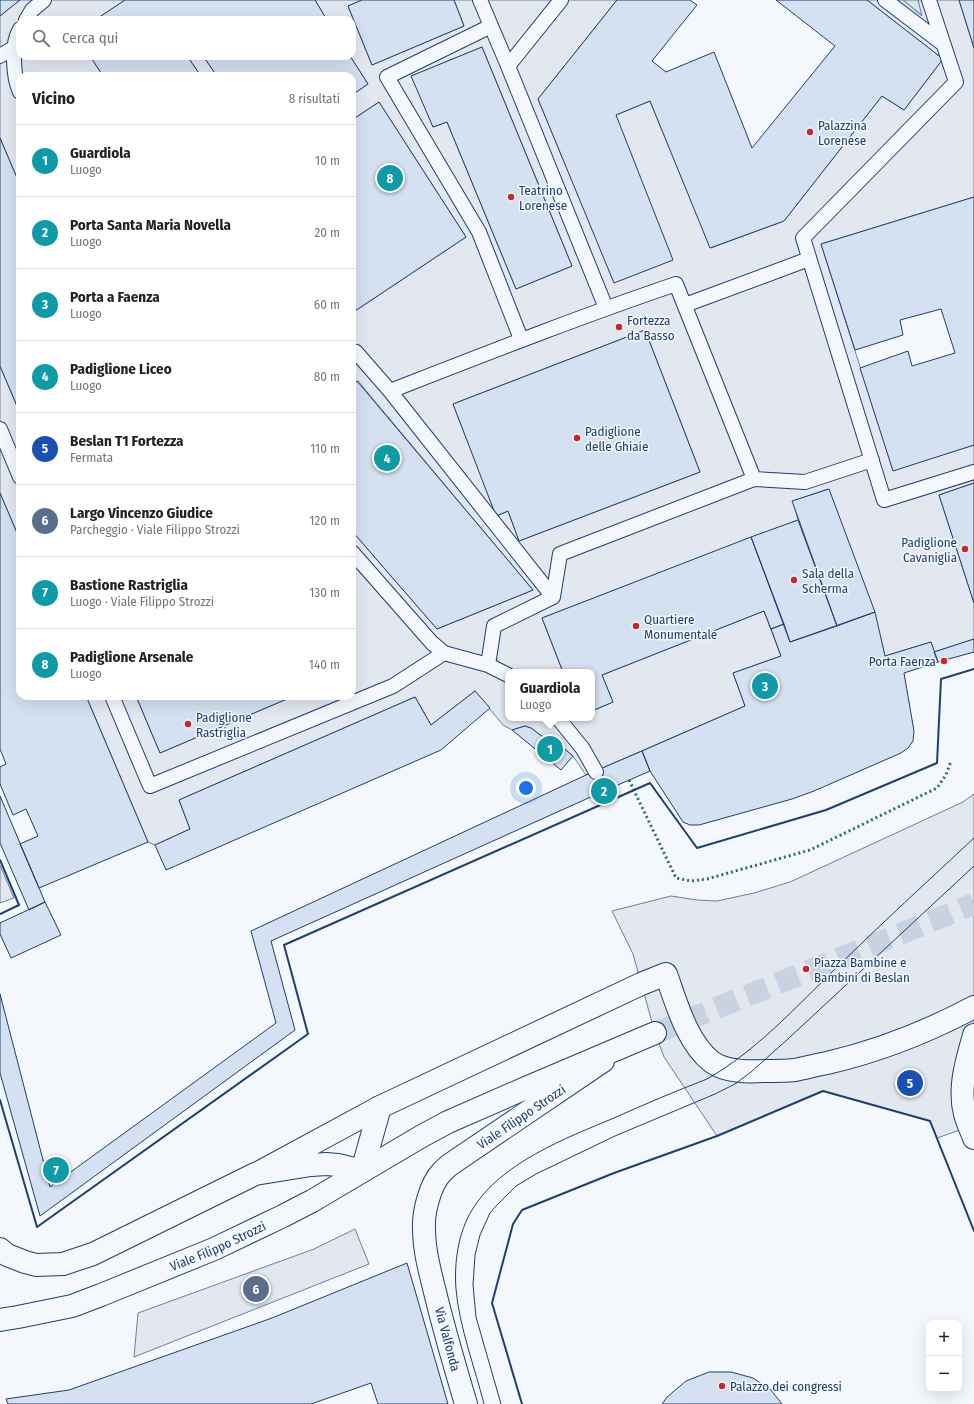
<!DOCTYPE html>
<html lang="it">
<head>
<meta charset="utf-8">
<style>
	:root { --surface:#fff; --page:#f2f2f2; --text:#222; --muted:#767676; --line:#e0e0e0; --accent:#0b8043 }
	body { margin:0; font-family:"Fira Sans Condensed",sans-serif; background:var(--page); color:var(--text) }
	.controls { position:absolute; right:12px; bottom:12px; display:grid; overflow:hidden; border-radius:8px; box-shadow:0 4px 16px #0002 }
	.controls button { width:36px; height:36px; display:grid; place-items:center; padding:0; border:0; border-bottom:1px solid var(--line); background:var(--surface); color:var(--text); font:20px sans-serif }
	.you { position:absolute; left:526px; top:788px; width:14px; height:14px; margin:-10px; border:3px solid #fff; border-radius:50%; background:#1a73e8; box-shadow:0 0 0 6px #1a73e833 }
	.badge { display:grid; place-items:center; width:26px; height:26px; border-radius:50%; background:var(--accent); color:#fff; font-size:13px; font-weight:700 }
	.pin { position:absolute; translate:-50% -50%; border:2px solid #fff; box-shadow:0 1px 4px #0006 }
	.popup { position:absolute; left:505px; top:669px; width:90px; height:52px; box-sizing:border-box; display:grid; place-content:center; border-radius:8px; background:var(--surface); filter:drop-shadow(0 1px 3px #0005); font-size:13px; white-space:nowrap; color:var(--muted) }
	.popup b { font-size:15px; color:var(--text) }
	.popup::after { content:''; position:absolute; left:50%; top:100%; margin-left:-8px; border:8px solid transparent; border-top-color:var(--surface) }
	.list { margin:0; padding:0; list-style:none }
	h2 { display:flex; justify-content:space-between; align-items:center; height:52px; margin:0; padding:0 16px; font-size:17px }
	h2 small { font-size:13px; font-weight:400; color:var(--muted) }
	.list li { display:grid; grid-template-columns:26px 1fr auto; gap:12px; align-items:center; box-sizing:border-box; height:72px; padding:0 16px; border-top:1px solid var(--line) }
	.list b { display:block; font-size:15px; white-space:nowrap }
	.list p { margin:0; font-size:13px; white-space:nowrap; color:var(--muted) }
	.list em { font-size:13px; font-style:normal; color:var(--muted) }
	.icon { flex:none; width:22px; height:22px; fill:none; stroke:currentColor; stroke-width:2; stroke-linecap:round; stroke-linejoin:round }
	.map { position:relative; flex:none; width:974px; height:1404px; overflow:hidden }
	.search { position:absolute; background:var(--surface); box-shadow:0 4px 16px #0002; left:16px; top:16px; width:340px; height:44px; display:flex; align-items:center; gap:10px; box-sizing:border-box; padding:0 14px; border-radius:12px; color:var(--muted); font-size:15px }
	.panel { position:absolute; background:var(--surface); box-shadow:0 4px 16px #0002; left:16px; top:72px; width:340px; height:628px; border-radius:12px }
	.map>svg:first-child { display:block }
	.green { fill:#d7e8df; stroke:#687fa3 }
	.parking { fill:#e3e8f0; stroke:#687fa3; fill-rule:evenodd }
	.building { fill:#d5e0f0; stroke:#1d3f73 }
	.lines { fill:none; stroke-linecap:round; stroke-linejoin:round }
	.primary-tunnel { stroke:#c9d2e0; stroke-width:22; stroke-dasharray:22 11; stroke-linecap:butt }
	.lane-casing { stroke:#1d3f73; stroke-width:16 }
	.street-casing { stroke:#1d3f73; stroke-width:24 }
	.secondary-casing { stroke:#1d3f73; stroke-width:24 }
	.primary-casing { stroke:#1d3f73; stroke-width:24 }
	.lane { stroke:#f4f7fb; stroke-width:14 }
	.street { stroke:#f4f7fb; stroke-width:22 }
	.secondary { stroke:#f4f7fb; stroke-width:22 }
	.primary { stroke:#f4f7fb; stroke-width:22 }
	.tram { stroke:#1d3f73; stroke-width:1 }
	.hedge { stroke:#2c6c60; stroke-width:3; stroke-dasharray:2 3; stroke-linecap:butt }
	.wall { stroke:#1d3f73; stroke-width:2 }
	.poi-dot { fill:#c62828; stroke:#f4f7fb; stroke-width:1.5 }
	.labels { text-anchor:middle; stroke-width:3; stroke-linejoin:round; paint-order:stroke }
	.poi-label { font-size:13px; fill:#1d3f73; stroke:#f4f7fb; text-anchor:start }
	.street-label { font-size:13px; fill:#1d3f73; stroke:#f4f7fb }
</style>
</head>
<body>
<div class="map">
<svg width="974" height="1404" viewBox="0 0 974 1404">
	<rect width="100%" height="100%" fill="#f4f7fb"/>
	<!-- green -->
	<path class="green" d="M903,0H918L923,16Z"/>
	<!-- parking -->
	<path class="parking" d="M20,0H125L95,20H20V56H90L103,76H20V185L0,138V16Z
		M315,0H362L348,6L372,65L464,26L454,0H617L538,99L615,283L616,115L650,101L711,248L784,221L882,96L904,110L943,59L867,0H903L922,16L918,0H959L974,48V197L821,244L893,470L974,445V483L939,495L974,603V639L934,652L931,642L885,656L874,612L828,489L793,501L798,520L542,618L563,672H508V718H592V711L613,702L602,675L764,611L781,656L733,673L745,706L586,775L573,756L555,741L552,744L531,728L525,726L512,730L503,725L475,691L431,725L415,697L179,800L190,829L155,845L148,842L86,696H136L160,753L294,696H352V531L437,629L533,590L358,381L352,385V313L466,237L379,102L352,120V95L368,84L350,56H352V20H327ZM482,47L572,266L516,289L447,122L433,127L412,76ZM645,330L700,472L519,541L508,511L497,516L453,404Z
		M187,56H203L217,76H201Z
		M0,366L20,413V540L0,493Z
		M974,794V1125L937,1138L930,1121L823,1091L717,1136L664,1057L655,1033L633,954L612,911L671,896L697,900L717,901L754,893L790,882L963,802Z
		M0,865L14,898L0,903Z
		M355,1229L369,1264L134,1357L138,1313L314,1249Z"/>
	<!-- building -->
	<path class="building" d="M0,0H20L0,16Z
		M125,0H315L327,20H95Z
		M362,0H454L464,26L372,65L348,6Z
		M617,0H690L697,5L652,61L666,72L714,52L752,148L835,46L776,0H867L943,59L904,110L882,96L784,221L710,248L650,101L616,115L673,260L614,283L538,99Z
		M959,0H974V48Z
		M482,47L572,266L516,289L447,122L433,127L411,76Z
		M90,56H187L201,76H103Z
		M203,56H350L368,84L352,95V76H217Z
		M379,102L466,237L352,313V120Z
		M0,138L20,185V413L0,366Z
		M974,197V445L893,471L860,368L908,351L912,366L955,353L941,309L900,320L903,335L855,350L821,244Z
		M645,330L700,472L519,541L508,511L496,516L453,404Z
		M357,381L533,590L437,629L352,531V385Z
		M974,483V603L939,495Z
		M829,489L875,612L837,626L792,501Z
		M0,493L20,540V696H86L148,842L39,888L20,844L38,836L26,809L13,815L0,784V767L6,764L0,749Z
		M798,520L837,626L790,642L751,537Z
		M751,537L784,624L771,629L764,611L602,675L613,702L592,711V672H563L542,618Z
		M875,612L885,656L931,642L938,662L904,673L914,731L913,741L908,748L901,753L814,791L792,799L699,825H690L683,822L650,771L642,751L745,706L733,673L781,656L771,629L784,624L790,642Z
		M974,639V652L938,662L934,652Z
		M475,691L490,708L441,750L166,870L155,845L190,829L179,800L415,697L431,725Z
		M136,696H294L160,753Z
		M525,726L531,728L552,744L555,741L573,756L561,770L512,730Z
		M642,751L650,771L604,791L271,941L295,1030L40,1216L0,1073V994L50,1187L276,1023L251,931L586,775Z
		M0,796L45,902L29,910L0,843Z
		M45,902L61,935L11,958L0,934V923Z
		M407,1263L448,1404H378L371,1383L311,1404H8L6,1399L69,1390L272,1318Z
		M709,1372H731L753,1378L771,1390L782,1404H662L667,1397L686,1381Z"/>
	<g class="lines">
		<!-- primary-tunnel -->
		<path class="primary-tunnel" d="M655,1033L974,904"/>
		<defs>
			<path id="lane" d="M480,0L508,66
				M561,0L508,66L606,308
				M885,0L943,44
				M929,0L956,82L803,238L884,500L974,472
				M26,20L32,10L44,0
				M491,26L387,77L479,232L521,339
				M20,29C11,43 13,77 20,92
				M0,56L15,47
				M685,305L809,259
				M352,354L356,352L390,391C485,354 579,317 676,284L754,479L560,554L553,597L494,626L488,665
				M390,391L553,597
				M0,429L20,477
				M754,479L805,482L872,460
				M352,552L432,643L444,653L488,665L508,675
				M112,696L150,786L393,686L444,653
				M558,718L583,749L596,772"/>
			<g id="street">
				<path d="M974,1035C967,1061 958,1087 965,1114C967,1122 971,1130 974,1138"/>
				<path d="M362,1171L380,1107"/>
				<path d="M258,1173L380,1107L641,984L666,974C676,1002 687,1043 712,1062C726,1072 747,1072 764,1071C774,1071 785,1071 795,1070C805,1068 816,1065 827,1063C879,1051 927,1032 974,1007"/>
				<path id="s1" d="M466,1404C455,1367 444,1330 435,1292C430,1272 424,1250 424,1229C423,1213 430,1184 442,1172C445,1169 448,1166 451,1164L603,1061"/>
			</g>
			<path id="secondary" d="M0,1249L7,1255L25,1262L36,1265L63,1264L93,1254L255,1174L311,1165L326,1164L338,1165L362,1171"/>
			<g id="primary">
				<path id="s2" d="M0,1320L18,1317L72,1306L101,1295L214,1249L283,1216L312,1201L422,1136L448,1122L528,1087L655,1033"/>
			</g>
		</defs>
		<!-- lane casing -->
		<use href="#lane" class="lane-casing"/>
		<!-- street casing -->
		<use href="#street" class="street-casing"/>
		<!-- secondary casing -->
		<use href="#secondary" class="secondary-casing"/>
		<!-- primary casing -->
		<use href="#primary" class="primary-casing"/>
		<!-- lane -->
		<use href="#lane" class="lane"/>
		<!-- street -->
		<use href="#street" class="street"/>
		<!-- secondary -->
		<use href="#secondary" class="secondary"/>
		<!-- primary -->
		<use href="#primary" class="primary"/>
		<!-- tram -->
		<path class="tram" d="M484,1404C475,1368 459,1326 456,1289C454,1263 458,1233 472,1210C500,1163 566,1138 614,1118C645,1104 676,1091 707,1079C756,1051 795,1008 835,969C881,924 928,881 974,838
			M501,1404L476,1317L473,1285L475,1255L480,1235L490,1213L496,1206L516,1186L536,1174L615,1136L715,1094L735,1084L751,1072L789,1038L974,866"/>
		<!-- hedge -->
		<path class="hedge" d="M629,780L676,878L691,881L707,879L810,850L937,788L946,775L951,761"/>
		<!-- wall -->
		<path class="wall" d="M0,860L19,905L0,914
			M0,1100L37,1227L308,1034L284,945L650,783L697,848L826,810L937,763L941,679L974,669
			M522,1404L492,1303L513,1224L522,1210L614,1173L717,1136L823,1091L930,1121L974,1231"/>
	</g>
	<!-- markers -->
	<g class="poi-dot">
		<circle cx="810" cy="132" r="4"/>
		<circle cx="511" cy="197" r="4"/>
		<circle cx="619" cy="327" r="4"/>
		<circle cx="577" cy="438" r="4"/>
		<circle cx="965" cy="549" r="4"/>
		<circle cx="794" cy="580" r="4"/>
		<circle cx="636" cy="626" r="4"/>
		<circle cx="944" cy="661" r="4"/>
		<circle cx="188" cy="724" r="4"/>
		<circle cx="806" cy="969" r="4"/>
		<circle cx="722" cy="1386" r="4"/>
	</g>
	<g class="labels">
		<!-- poi labels -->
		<g class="poi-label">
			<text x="818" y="130">Palazzina<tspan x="818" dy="15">Lorenese</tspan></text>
			<text x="519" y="195">Teatrino<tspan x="519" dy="15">Lorenese</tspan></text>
			<text x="627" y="325">Fortezza<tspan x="627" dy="15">da Basso</tspan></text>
			<text x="585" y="436">Padiglione<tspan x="585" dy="15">delle Ghiaie</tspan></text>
			<text x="957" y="547" text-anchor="end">Padiglione<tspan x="957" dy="15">Cavaniglia</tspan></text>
			<text x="802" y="578">Sala della<tspan x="802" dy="15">Scherma</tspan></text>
			<text x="644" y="624">Quartiere<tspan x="644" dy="15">Monumentale</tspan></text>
			<text x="936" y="666" text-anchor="end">Porta Faenza</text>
			<text x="196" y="722">Padiglione<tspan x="196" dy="15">Rastriglia</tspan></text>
			<text x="814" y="967">Piazza Bambine e<tspan x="814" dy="15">Bambini di Beslan</tspan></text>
			<text x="730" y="1391">Palazzo dei congressi</text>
		</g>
		<!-- street labels -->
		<g class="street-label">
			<text dy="5" stroke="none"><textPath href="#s1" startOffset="338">Viale Filippo Strozzi</textPath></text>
			<text dy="5" stroke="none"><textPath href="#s2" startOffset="231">Viale Filippo Strozzi</textPath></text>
			<text transform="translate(448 1339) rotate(75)" y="5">Via Valfonda</text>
		</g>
	</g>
</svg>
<div class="controls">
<button>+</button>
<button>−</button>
</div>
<div class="you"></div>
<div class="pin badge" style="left:550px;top:749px;background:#0f9aa8">1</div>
<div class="popup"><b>Guardiola</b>Luogo</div>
<div class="pin badge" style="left:604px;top:791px;background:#0f9aa8">2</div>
<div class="pin badge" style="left:765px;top:686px;background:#0f9aa8">3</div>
<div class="pin badge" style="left:387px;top:458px;background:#0f9aa8">4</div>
<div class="pin badge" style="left:910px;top:1083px;background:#1a4fb4">5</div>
<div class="pin badge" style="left:256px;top:1289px;background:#5c6f8a">6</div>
<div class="pin badge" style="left:56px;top:1170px;background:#0f9aa8">7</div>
<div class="pin badge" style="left:390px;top:178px;background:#0f9aa8">8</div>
<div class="search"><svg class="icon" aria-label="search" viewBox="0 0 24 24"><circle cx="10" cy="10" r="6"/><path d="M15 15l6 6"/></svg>Cerca qui</div>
<section class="panel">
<h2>Vicino<small>8 risultati</small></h2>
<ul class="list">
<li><span class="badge" style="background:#0f9aa8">1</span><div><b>Guardiola</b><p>Luogo</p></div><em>10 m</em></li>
<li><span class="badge" style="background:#0f9aa8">2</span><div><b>Porta Santa Maria Novella</b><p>Luogo</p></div><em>20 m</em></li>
<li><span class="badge" style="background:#0f9aa8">3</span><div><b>Porta a Faenza</b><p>Luogo</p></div><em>60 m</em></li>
<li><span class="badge" style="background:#0f9aa8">4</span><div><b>Padiglione Liceo</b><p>Luogo</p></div><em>80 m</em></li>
<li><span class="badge" style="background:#1a4fb4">5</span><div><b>Beslan T1 Fortezza</b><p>Fermata</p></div><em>110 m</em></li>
<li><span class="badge" style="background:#5c6f8a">6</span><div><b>Largo Vincenzo Giudice</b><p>Parcheggio · Viale Filippo Strozzi</p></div><em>120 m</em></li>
<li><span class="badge" style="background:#0f9aa8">7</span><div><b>Bastione Rastriglia</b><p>Luogo · Viale Filippo Strozzi</p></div><em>130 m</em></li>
<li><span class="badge" style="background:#0f9aa8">8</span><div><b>Padiglione Arsenale</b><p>Luogo</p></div><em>140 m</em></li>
</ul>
</section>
</div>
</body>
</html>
